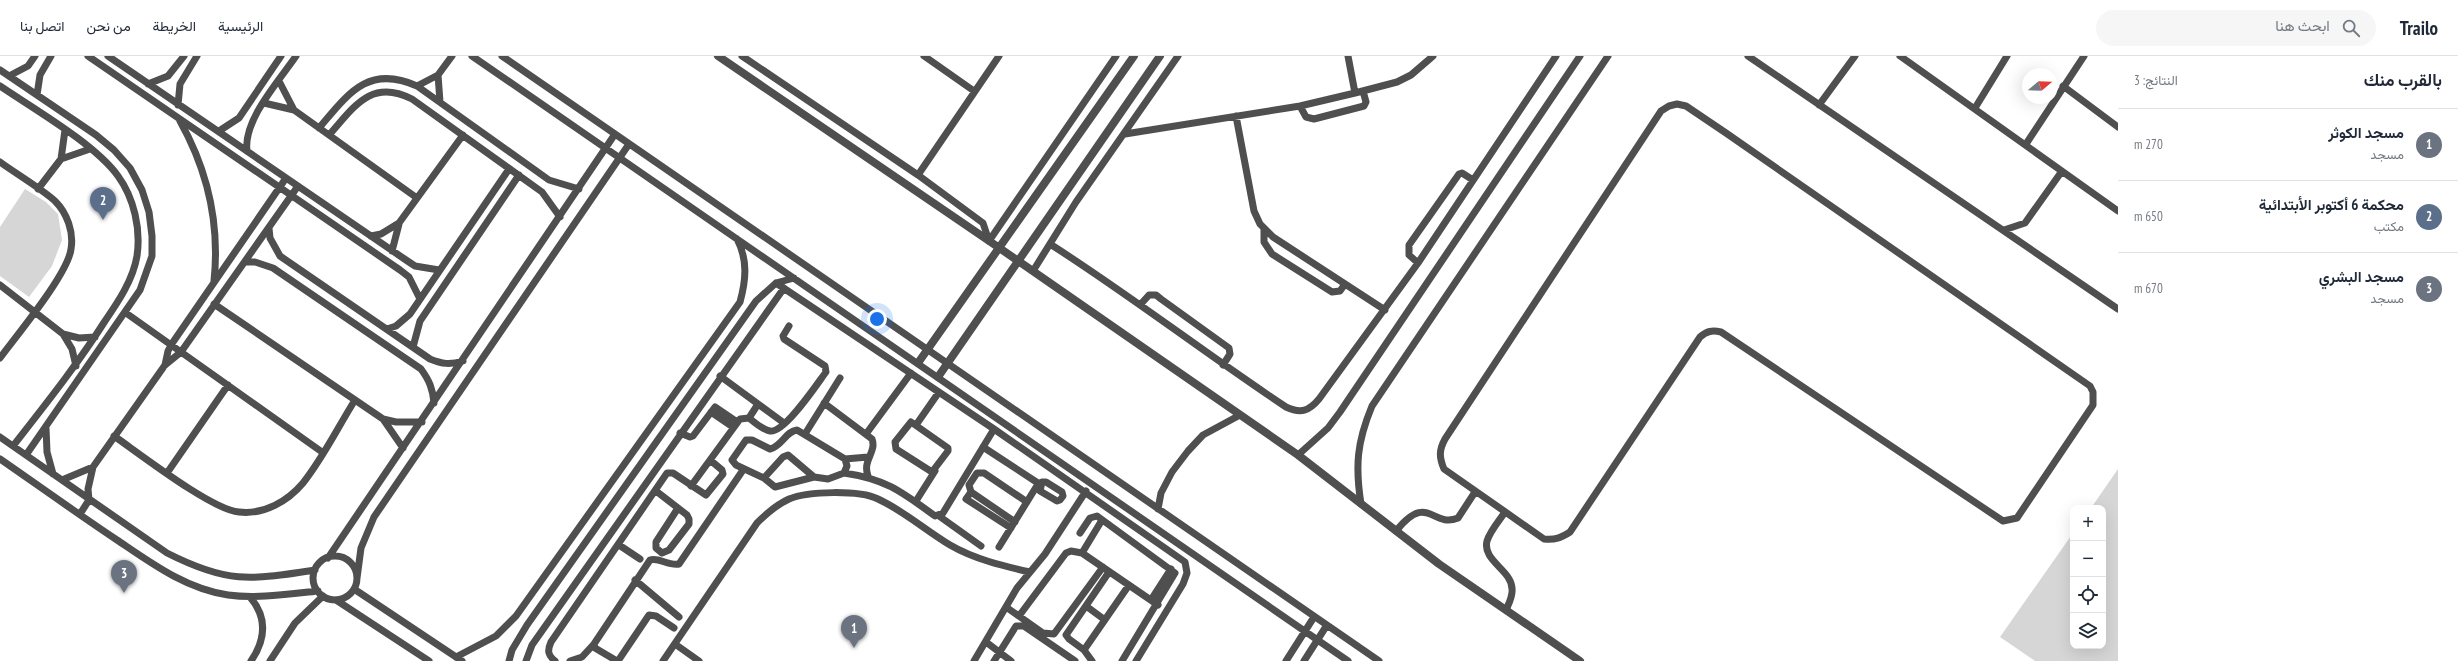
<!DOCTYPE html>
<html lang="ar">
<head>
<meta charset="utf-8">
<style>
	:root { --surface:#fff; --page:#f6f6f7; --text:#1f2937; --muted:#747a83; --line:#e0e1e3; --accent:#000 }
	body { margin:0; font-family:"PT Sans Narrow",Vazirmatn,sans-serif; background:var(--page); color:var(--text); direction:rtl }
	.controls { position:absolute; right:12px; bottom:12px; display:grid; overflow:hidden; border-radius:8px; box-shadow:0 4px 16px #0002 }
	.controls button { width:36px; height:36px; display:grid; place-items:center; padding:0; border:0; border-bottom:1px solid var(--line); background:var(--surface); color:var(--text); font:20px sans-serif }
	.compass { position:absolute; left:2022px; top:12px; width:36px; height:36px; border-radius:50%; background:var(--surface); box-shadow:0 4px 16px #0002; rotate:71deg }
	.you { position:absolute; left:877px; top:263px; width:14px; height:14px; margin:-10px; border:3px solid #fff; border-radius:50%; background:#1a73e8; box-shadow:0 0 0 6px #1a73e833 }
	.badge { display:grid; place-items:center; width:26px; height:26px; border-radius:50%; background:var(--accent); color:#fff; font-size:13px; font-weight:700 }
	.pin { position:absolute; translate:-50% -33px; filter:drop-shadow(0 1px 2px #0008) }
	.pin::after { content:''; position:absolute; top:21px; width:14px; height:12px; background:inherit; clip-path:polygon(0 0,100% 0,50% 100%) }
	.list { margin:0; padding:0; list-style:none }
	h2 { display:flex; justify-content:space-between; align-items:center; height:52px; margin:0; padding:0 16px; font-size:17px }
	h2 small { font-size:13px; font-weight:400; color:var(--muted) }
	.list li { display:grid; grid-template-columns:26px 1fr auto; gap:12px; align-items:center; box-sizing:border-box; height:72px; padding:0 16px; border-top:1px solid var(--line) }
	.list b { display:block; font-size:15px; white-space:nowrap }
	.list p { margin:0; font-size:13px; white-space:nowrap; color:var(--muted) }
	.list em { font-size:13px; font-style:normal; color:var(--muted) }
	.icon { flex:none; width:22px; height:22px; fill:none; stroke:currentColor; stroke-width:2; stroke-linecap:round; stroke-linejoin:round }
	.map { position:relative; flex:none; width:2118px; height:605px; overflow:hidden; direction:ltr }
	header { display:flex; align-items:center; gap:24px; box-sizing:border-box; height:56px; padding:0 20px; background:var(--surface); border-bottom:1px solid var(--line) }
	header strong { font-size:19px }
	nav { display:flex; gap:22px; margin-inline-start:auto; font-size:14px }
	.search { width:280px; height:36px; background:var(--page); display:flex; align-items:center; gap:10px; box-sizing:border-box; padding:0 14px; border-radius:22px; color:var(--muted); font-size:15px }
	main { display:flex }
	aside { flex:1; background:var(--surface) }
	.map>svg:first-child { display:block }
	.green { fill:#d6d6d6 }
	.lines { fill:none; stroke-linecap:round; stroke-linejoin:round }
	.minor { stroke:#4f4f4f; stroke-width:7 }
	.tertiary { stroke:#4f4f4f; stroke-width:8 }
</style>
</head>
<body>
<header>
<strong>Trailo</strong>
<div class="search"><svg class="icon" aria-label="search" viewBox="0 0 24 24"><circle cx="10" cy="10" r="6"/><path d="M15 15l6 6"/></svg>ابحث هنا</div>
<nav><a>الرئيسية</a><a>الخريطة</a><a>من نحن</a><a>اتصل بنا</a></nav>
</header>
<main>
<aside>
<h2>بالقرب منك<small>النتائج: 3</small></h2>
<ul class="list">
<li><span class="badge" style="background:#6b7280">1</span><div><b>مسجد الكوثر</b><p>مسجد</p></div><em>270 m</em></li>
<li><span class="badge" style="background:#5c6f8a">2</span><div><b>محكمة 6 أكتوبر الأبتدائية</b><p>مكتب</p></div><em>650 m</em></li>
<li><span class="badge" style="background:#6b7280">3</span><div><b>مسجد البشري</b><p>مسجد</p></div><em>670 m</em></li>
</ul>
</aside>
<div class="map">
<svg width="2118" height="605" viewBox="0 0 2118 605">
	<rect width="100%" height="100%" fill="#fff"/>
	<!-- green -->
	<path class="green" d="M25,133L46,146L58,158L62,184L52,210L29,241L0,220V171Z
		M2118,413V605H2035L2000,581L2073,477V590H2103V452H2091Z"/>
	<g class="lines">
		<!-- minor -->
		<path class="minor" d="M88,0L400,214L409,221L420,243
			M108,0L406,204L415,210L439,214
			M472,0L1348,605
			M502,0L1379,605
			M742,0L918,119L983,167L989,185
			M924,0L974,35
			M1348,0L1355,37
			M1748,0L2118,253
			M1900,0L2118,155
			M0,14L96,79L114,94L130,112L142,134L149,156L152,180V200L140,234L26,399
			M438,19L440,46
			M9,20L28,10L35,0
			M279,25L294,54
			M148,28L168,20L184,0
			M0,30C34,53 95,88 118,120C134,142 141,173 137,200C133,224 118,246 105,265C77,309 45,349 13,390
			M417,30L438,19L452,0
			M2063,30L2118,71
			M37,39L40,19L51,0
			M264,47L294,54L417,142
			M1677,48L1686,50L1726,77L2090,330L2093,336V349L2017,462L2003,465L1721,276C1712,274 1707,275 1700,281L1570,476C1561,482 1555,484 1544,483L1444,413C1439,401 1439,394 1445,383L1661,55L1669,50Z
			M178,49L180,28L197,0
			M1819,49L1855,0
			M1300,50L1306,61L1314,63L1364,50L1366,46L1363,35
			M1975,52L2007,0
			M1236,60L1254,155L1260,168L1273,181L1385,254
			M180,65C208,115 220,168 214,225
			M319,72C348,38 368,8 417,30L549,124L579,133
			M219,75L239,62L281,0
			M1125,78L1300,50L1355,37L1397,26L1411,19L1433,0
			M329,79C354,51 371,22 412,43L542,136L560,161
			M2026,88L2084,0
			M247,95C243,64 279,25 296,0
			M61,103L90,93
			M0,106C15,117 42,133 55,145C67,157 74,176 71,193C68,218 17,279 0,302
			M918,119L999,0
			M38,133L61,103L65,74
			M269,172L270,182L280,200L430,303C442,308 450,309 463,305
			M1264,173V186L1272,198L1332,236L1340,235L1345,228
			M2004,174L2025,167L2062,115
			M371,180L381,178L399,167L463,79
			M989,185L1116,0
			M1050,188C1130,239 1206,298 1286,351C1301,358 1309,355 1319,343L1418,207L1556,0
			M392,195L399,168
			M245,206H255L273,212L421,313C429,324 433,333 434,347
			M1418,207L1409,199V189L1459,118L1462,117L1473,124
			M1033,215L1076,146L1178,0
			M776,227L994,373L1185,506L1187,517L1183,528L1136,605
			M0,229L63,278L79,282L95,281
			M214,248L383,363L403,392
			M1140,249L1149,239H1156L1161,243L1229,292L1230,298L1223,309
			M126,257L322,396
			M387,273L396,270L410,258L509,113
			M63,278L72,293L76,310
			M413,291L420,265L519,119
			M165,309L168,295L171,289L286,122
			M720,320L784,367
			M824,347L872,383C877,396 862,404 868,420
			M711,356L733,371
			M749,362L758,348
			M383,363L396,366H422
			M911,366L948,392V395L932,416L896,393L895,386Z
			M916,369L939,336
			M46,372L47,396L53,418
			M680,377L690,381L693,380L715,351L737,366
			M805,378L840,322
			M866,378L911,317
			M114,380C140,398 212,454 239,456C264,459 288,445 303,427C323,402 338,371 355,344
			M0,381L167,497C228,528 250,524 315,514
			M983,391L1041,429
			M1298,399L1328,372L1340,356L1580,0
			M0,403C39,430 78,458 117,484C151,507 186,533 228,539C257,543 289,538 318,535
			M845,403L868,401
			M167,417L228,329
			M844,417C886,423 902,436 935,460L943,457L994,373
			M764,422L783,401L788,399L814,421L775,431L764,422L736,409L732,404L746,384H752L770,393C782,390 786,375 797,374L845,403L847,410L844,417L828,423L814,421
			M62,424L93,411
			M1042,426H1046L1062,436L1063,440L1060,444L1057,445L1040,435Z
			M691,430L740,363L749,362C754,366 763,374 770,375C784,378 817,328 826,316L825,310L784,283L783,280L789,270
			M656,435L687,459L689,463V468L669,494L662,497L656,492V486L678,452
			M971,436L966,443L1011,472
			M916,445L935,415
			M1361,448C1355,410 1357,386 1372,350L1608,0
			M1158,453L1161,437L1172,416L1188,395L1203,379L1240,359
			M1505,456C1499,465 1490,475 1487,485C1482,505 1512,514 1512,533C1513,540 1509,547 1506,554
			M80,458L89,444L88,433L93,411L165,309L181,296L298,130
			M939,460L981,490
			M1015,466L971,436L969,429L977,417H984L1027,446
			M1396,475C1428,435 1432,473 1458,462L1475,436
			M1080,477L1090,462L1097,460L1175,517L1122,605
			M619,489L640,503
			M999,491L1038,428
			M1082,497L1102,464
			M313 522a22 22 0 1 1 44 0a22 22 0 1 1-44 0Z
			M328,502L615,78
			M357,522L361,492L374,461L629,88
			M635,524L679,561
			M354,533L462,605
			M250,541C267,561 266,583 251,605
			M336,544L429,605
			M1151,544L1171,513
			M1086,550L1105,564
			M1006,551L1043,577L1054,578L1103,511
			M1019,560L1066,497L1071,495L1082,497L1158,549
			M986,586L1011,605
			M675,588L699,605
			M1084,594L1129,529
			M456,601L496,580L516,560L740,246C746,224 748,204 737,183
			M270,605L295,567L323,540
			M509,605L512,594L527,569L756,245L776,227L794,222
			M526,605L532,589L784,232
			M555,605C548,599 547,595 551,586L667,417H673L706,439L723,418L722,414L710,404
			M570,605L582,601L594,588
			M617,605L595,592L594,588L650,504C659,501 668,510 679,508L743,414
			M618,605L649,559L656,560L674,572
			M663,605L757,467C767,457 776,449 789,443C808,435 859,434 878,443C904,455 925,474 950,489C974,503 1003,510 1030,516
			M974,605L1017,532L1045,498L1086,435
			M994,605L1016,570H1024L1075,605
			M1092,605L1084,594L1069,583L1066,579L1109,516
			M1286,605L1314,561
			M1304,605L1327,569"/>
		<!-- tertiary -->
		<path class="tertiary" d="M718,0L998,191L1298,399L1439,508L1580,605
			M918,307L1134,0
			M938,321L1160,0"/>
	</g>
</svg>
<div class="controls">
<button>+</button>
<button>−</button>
<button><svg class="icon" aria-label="locate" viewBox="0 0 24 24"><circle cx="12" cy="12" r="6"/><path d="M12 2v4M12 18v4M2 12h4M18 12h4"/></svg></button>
<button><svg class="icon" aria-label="layers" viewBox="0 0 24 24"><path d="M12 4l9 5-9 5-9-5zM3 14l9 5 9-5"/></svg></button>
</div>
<svg class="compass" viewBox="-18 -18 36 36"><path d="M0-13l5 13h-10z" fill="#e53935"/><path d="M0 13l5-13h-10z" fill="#747a83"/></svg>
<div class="you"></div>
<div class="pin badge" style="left:854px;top:592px;background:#6b7280">1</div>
<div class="pin badge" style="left:103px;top:164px;background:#5c6f8a">2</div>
<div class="pin badge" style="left:124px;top:537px;background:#6b7280">3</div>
</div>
</main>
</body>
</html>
